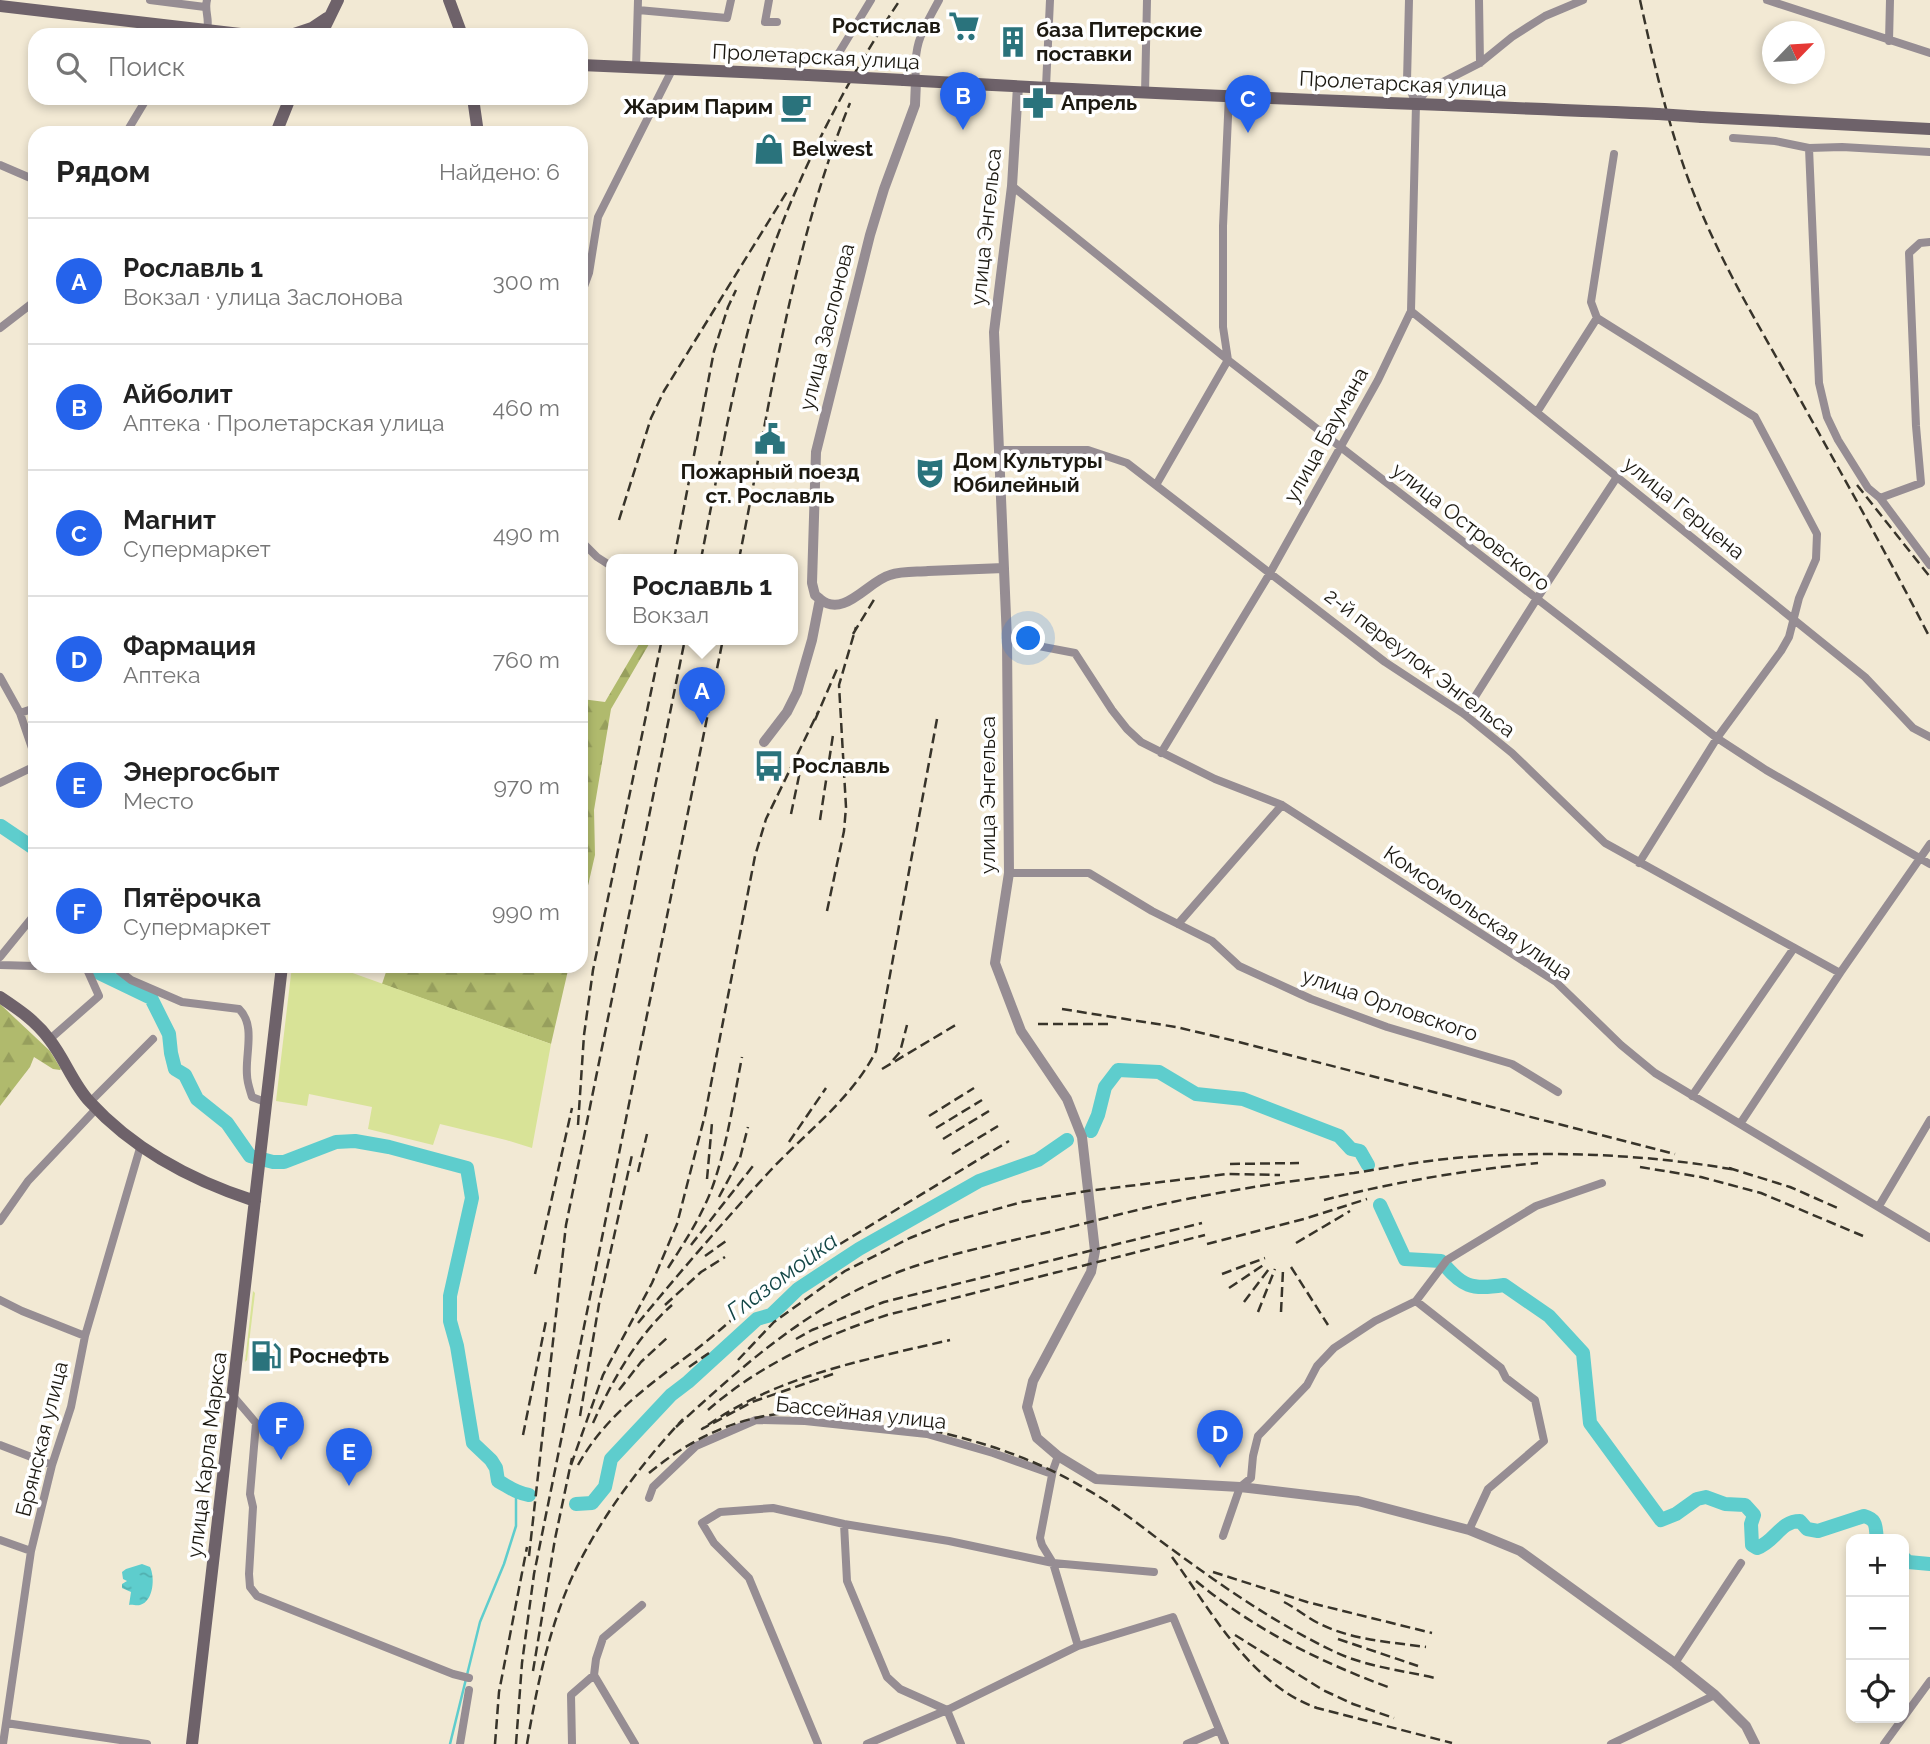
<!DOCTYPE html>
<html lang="ru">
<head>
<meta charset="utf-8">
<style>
	:root { --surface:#fff; --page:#f2f2f2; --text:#222; --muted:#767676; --line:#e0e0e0; --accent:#2563eb }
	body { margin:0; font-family:Raleway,sans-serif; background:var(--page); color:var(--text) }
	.controls { position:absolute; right:21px; bottom:21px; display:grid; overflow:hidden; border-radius:14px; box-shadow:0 4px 10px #0003 }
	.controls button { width:63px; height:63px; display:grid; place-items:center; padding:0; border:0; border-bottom:2px solid var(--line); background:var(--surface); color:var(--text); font:35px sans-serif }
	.compass { position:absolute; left:1762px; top:21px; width:63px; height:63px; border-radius:50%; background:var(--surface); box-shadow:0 4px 10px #0003; rotate:65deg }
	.you { position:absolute; left:1029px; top:639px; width:24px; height:24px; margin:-18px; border:5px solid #fff; border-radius:50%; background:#1a73e8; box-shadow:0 0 0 10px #1a73e833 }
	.badge { display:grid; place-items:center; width:46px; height:46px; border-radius:50%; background:var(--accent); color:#fff; font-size:23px; font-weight:700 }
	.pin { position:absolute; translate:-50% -58px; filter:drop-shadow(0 2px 4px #0008) }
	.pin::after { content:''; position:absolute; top:37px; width:24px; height:21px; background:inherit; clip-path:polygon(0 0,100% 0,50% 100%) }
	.popup { position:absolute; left:606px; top:554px; width:192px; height:91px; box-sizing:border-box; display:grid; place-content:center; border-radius:14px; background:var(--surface); filter:drop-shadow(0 2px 5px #0005); font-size:23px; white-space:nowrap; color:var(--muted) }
	.popup b { font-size:26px; color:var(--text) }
	.popup::after { content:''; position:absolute; left:50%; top:100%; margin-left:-14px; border:14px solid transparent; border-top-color:var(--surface) }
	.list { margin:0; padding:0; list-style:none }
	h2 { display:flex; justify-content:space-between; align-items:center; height:91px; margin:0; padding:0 28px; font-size:30px }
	h2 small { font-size:23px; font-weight:400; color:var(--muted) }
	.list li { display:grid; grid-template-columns:46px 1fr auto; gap:21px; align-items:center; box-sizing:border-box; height:126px; padding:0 28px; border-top:2px solid var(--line) }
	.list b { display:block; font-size:26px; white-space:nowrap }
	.list p { margin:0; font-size:23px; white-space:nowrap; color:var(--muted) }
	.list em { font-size:23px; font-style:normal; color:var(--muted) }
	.icon { flex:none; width:38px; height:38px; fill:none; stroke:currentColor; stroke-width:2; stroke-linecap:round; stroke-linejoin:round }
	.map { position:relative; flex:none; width:1930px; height:1744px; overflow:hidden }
	.search { position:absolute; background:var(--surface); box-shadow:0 4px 10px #0003; left:28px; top:28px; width:560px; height:77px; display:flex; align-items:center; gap:18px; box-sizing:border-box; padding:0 24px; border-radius:21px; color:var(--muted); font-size:26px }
	.panel { position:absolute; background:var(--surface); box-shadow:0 4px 10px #0003; left:28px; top:126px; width:560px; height:847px; border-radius:21px }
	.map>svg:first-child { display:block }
	.grass { fill:url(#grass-tufts) }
	.forest { fill:url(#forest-firs) }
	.garden { fill:#d8e397 }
	.water { fill:url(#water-ripples) }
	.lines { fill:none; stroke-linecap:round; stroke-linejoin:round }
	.stream { stroke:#5ecdcd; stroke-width:2.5 }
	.river { stroke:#5ecdcd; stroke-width:14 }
	.minor { stroke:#968d93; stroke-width:8 }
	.tertiary { stroke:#968d93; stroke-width:10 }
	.secondary { stroke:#6e626a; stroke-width:12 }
	.rail { stroke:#38342a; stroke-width:2.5; stroke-dasharray:10 5; stroke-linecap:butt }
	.secondary-bridge { stroke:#6e626a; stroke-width:12 }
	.labels { text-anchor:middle; stroke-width:7; stroke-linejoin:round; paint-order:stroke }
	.poi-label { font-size:21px; font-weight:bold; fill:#1c1911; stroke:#fff; text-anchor:start }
	.street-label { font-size:21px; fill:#1c1911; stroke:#fff }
	.water-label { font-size:23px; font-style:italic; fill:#134646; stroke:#fff }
</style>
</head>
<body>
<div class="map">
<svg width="1930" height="1744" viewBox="0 0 1930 1744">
	<defs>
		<pattern id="grass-tufts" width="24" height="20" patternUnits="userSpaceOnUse" patternTransform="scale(1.75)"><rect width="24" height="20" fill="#d8e397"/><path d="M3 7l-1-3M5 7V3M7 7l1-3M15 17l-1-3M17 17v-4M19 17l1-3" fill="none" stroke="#b9c281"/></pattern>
		<pattern id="forest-firs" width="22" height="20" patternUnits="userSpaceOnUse" patternTransform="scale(1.75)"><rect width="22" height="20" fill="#b0ba6d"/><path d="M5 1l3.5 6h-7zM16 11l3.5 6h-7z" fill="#979f5d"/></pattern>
		<pattern id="water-ripples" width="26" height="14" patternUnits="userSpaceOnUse" patternTransform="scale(1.75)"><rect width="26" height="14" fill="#5ecdcd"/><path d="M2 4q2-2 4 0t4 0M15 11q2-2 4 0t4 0" fill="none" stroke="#51afaf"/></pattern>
	</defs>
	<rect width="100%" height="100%" fill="#f2e9d4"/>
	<!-- grass -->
	<path class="grass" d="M253,1291L255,1293L247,1360L245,1362Z"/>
	<!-- forest -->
	<path class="forest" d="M642,639H652L611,709L594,810L595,855L581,916V681L582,699L605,702Z
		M388,966H569L551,1044L382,984Z
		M0,1004L50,1051L61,1069L60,1070L53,1069L34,1057L30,1067L0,1106Z"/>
	<!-- garden -->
	<path class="garden" d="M292,966H333L551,1044L532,1148L506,1140L440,1124L433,1145L368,1129L372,1107L309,1094L307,1106L276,1101Z"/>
	<!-- water -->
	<path class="water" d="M142,1564L150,1567C155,1577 154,1601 140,1605C136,1606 132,1604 129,1605L131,1592L122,1588V1584L127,1581L123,1579L122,1572L126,1569Z"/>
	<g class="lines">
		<!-- stream -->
		<path class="stream" d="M450,1744L480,1622L504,1564L516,1526V1493"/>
		<!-- river -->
		<path class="river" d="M1,826L35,849
			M95,966L97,972L151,998L169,1034L171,1053L175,1069L185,1075L197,1099L227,1123L250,1156L273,1162H284L336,1142L355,1141L389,1147L467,1168L472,1198L450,1296V1321L457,1346L473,1443L491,1460L496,1468L498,1481C509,1487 516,1493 529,1495
			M1091,1131L1098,1115L1105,1087L1118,1070L1159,1072L1196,1094L1243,1099L1339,1136L1351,1149L1360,1151L1368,1165
			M1380,1205L1405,1259L1441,1261C1462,1287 1471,1290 1504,1285L1549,1316L1583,1353L1590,1423L1661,1520L1676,1514L1697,1499L1706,1497L1725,1504L1745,1505L1754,1515L1751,1524L1752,1545L1757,1548C1775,1542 1780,1521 1800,1521L1807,1529L1818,1531L1864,1516C1878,1520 1875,1527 1877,1539
			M576,1504L592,1503L605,1487L611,1459L671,1395L688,1382L757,1319L771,1315L798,1289L859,1249L979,1181L1038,1160L1067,1140
			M1904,1558L1908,1562L1930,1564"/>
		<!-- minor -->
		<path class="minor" d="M150,0L205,7
			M207,0C204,10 210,19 207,29
			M769,0L765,22H777
			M1479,0L1480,63
			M1767,0L1930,53
			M638,10L727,18L731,0
			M1889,41L1890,0
			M636,68L638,0
			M798,74L800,60L837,56L871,0
			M916,81C913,43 922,32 939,0
			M1046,87L1050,0
			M1145,94L1147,0
			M1416,104L1427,90L1480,63L1512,37L1545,16L1583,0
			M126,133L147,98
			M1733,138L1775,141L1809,148L1842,147L1930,152
			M1809,148L1819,383L1827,417L1838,440L1868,488L1880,498L1930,565
			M0,165L35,180
			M1012,186L1228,360L1717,738L1766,770L1930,864
			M581,295L589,273L598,217L672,70
			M1411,311L1865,677L1913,728L1930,737
			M1597,318L1755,417L1817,534L1816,559L1799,598L1789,637L1781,651L1717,738L1639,863
			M0,328L35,301
			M1537,412L1597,318L1591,302L1614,154
			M1000,450H1088L1127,463L1385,662L1464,714L1512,753L1605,843L1840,973
			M1156,485L1228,360L1223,327V226L1229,95
			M1880,498L1921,483L1916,426L1909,253L1920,243L1930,242
			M581,541L597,557L611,566
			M35,622V628
			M1007,640L1075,653L1112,710L1127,729L1141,742L1215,779L1282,805L1556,982L1621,1045L1655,1073L1930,1238
			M0,677L20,713L35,757
			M20,713L35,708
			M1464,714L1536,600L1617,477
			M1161,753L1270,573L1378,380L1411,311L1416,104L1407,81L1409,0
			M0,783L35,766
			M1009,873H1089L1152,911L1212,941L1239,966L1311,999L1387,1027L1512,1064L1558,1092
			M1178,924L1282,805
			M0,957L35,914
			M0,965L35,966
			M113,966L131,980L182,1002L239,1009C256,1025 245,1054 247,1075C247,1082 250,1090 252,1097L265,1102
			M50,1039L99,996L86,967L77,966
			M1692,1096L1794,948
			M90,1102L153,1039
			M1740,1124L1840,973L1930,844
			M1879,1206L1930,1120
			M0,1221L28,1181L97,1108
			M0,1300L22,1311L85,1336
			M1416,1301L1501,1368L1506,1378L1535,1400L1544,1441L1488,1489L1469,1530
			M233,1396L256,1423L250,1494L253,1507L249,1574L250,1587L257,1596L453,1674L469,1678
			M0,1445L52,1465
			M1058,1456L1053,1470L1040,1538L1042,1545L1053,1563L1078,1646
			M649,1498L653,1487L696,1446L756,1420L805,1421L927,1434L993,1453L1052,1474
			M844,1524L847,1581L887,1677L900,1689L947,1710L961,1744
			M1223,1536L1240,1487L1251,1478L1253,1456L1258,1436L1307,1385L1317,1366L1334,1348L1375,1321L1416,1301L1447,1260L1536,1206L1602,1183
			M0,1540L31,1551
			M1675,1663L1741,1563
			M594,1675L596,1659L603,1638L642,1605
			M6,1723L147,1744
			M3,1744L31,1551L52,1465L71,1407L85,1336L140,1148
			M460,1744L469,1690
			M572,1744L571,1695L594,1675L635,1744
			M818,1744L749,1578L714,1543L702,1523L720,1512L773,1508L844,1524L949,1541L1053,1563L1154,1572
			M867,1744L947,1710L1078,1646L1173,1617L1225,1744
			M1187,1744L1219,1730
			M1611,1744L1715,1695
			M1884,1744L1930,1681"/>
		<!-- tertiary -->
		<path class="tertiary" d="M1018,86L1012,186L994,332L1007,640L1009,873L995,963L1021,1031L1067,1099L1082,1137L1095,1251L1091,1272L1033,1381L1027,1407L1037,1438L1058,1456L1096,1479L1240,1487L1358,1501L1469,1530L1520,1551L1675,1663L1715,1695L1746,1726L1755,1744
			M820,599C844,619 868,581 890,575C902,571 916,572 928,571C953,570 979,569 1004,568
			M764,742L787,712L797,692L812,640L820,599L815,595L812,583L816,452L870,235L884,189L915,105L916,81"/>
		<!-- secondary -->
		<path class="secondary" d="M449,0L462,35
			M0,6L249,35
			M291,35L312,28L327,18
			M321,35L338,0
			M581,65L808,75
			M904,80C1155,95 1407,103 1658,114
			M473,98L478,133
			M1702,117L1930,129
			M276,133L290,98
			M0,997C18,1009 36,1021 49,1039C65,1059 73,1084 90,1102C135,1151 193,1181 255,1201
			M192,1744L282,966"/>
		<!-- rail -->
		<path class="rail" d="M1640,0C1655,68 1671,139 1698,204C1726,273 1765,336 1801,401C1845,480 1889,558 1930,638
			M1857,485L1930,577
			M619,520L651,418L664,391L788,190
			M674,559L714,351L728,307L736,290
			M701,559C717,478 731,395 752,315C780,208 839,91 900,0
			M739,559C770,406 791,248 850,103
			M853,634L875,598
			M815,720L837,669
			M791,814L803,757
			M820,820L833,735
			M827,911L844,831L846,807L839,685L856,627
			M1062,1009L1176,1027L1231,1040L1675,1154
			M1038,1024H1110
			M893,1060L900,1052L907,1025
			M882,1069L959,1023
			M929,1116L974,1088
			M578,1125L584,1035L593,970L662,639
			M936,1128L982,1100
			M943,1139L989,1111
			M789,1142L826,1088
			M952,1154L998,1126
			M1230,1164L1299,1163
			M1640,1167L1701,1177L1761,1193L1863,1236
			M1729,1168L1790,1187L1840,1209
			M638,1172L647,1134
			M707,1179L712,1123
			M719,1197L740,1158L748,1127
			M1324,1200C1395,1182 1466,1170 1538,1163
			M1296,1243L1350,1211
			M1207,1244L1304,1219L1367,1199
			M691,1245L753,1166
			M705,1256L726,1241
			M1291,1267L1328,1325
			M668,1268C684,1243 700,1219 711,1191C727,1148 733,1102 742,1057
			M535,1274L572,1108
			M1222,1274L1265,1258
			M1229,1288L1265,1264
			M1244,1302L1269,1269
			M665,1305L701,1272L725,1257
			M1258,1312L1275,1269
			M1281,1312L1283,1270
			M638,1323C680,1272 724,1221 769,1172C805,1133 852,1099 876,1051L937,719
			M796,1339L812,1330L884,1302L1202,1223
			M738,1360L774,1322L845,1271L910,1238L950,1222L1022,1202L1087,1191L1227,1174L1280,1175
			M689,1367L709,1353
			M833,1374L752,1402L702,1429C778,1375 861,1361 950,1340
			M619,1390L641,1362L668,1337
			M708,1410C759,1365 823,1336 887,1315L1205,1235
			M580,1416L599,1304L632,1155
			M593,1423C612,1381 637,1336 672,1305
			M676,1427C738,1370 802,1312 881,1279C939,1254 1005,1243 1066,1228C1106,1218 1146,1207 1187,1199C1242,1188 1298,1180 1354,1173C1387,1168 1421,1161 1455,1158C1545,1150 1647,1154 1736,1170
			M523,1435L546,1321
			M571,1465L603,1375L652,1283L677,1224L705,1115L755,856L766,819L818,712
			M578,1465C605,1416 649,1385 693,1352C723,1329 750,1302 781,1280L1009,1141
			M649,1473C693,1437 740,1415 798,1412C815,1411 833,1415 850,1417C933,1427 1014,1446 1086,1489C1117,1506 1144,1529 1173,1550C1223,1587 1277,1624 1333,1651C1366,1667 1401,1670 1435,1678
			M529,1556L566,1225L685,639
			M1172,1557C1212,1612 1250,1684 1317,1708L1452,1743
			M1213,1572L1307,1602L1432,1633
			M1196,1581C1252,1628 1320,1662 1388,1687
			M1284,1602C1296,1608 1306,1617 1318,1623C1351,1640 1390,1642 1426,1647
			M1235,1635L1323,1690L1353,1704L1394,1718
			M1338,1639L1418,1666
			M533,1671L555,1539L572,1458
			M495,1744L499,1692L527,1547
			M516,1744L522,1663L534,1574L723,639
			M527,1744C537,1686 549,1627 574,1573C601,1517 641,1464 683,1419"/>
		<!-- secondary-bridge -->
		<path class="secondary-bridge" d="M808,75L904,80
			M1658,114L1702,117"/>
	</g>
	<!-- icons -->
	<defs>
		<symbol id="supermarket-bare" viewBox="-9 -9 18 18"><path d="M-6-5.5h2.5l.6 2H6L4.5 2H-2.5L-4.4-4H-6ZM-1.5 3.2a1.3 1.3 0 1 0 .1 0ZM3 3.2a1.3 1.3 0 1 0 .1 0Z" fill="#2a737c" stroke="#fff" stroke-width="2.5" paint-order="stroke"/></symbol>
		<symbol id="building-bare" viewBox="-9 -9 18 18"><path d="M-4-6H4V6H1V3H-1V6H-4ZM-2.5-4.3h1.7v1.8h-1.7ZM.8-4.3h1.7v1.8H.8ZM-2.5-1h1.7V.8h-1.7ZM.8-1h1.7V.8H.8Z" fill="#2a737c" stroke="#fff" stroke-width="2.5" paint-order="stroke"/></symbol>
		<symbol id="pharmacy-bare" viewBox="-9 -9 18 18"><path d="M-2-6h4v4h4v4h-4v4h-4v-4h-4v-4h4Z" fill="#2a737c" stroke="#fff" stroke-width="2.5" paint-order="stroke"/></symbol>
		<symbol id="cafe-bare" viewBox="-9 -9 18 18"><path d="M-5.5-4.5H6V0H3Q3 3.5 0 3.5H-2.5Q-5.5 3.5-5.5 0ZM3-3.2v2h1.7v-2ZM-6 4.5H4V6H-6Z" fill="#2a737c" stroke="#fff" stroke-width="2.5" paint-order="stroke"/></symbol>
		<symbol id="shop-bare" viewBox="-9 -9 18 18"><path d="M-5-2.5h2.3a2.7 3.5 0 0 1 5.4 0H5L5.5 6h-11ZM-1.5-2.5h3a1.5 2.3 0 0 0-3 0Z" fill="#2a737c" stroke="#fff" stroke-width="2.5" paint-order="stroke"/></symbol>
		<symbol id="civic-bare" viewBox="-9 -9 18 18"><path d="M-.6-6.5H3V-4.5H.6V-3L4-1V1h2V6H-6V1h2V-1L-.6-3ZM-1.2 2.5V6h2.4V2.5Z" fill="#2a737c" stroke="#fff" stroke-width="2.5" paint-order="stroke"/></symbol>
		<symbol id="theatre-bare" viewBox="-9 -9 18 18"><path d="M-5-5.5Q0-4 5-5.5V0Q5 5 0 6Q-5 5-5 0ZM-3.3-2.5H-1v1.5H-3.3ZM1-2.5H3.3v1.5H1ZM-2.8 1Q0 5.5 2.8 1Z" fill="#2a737c" stroke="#fff" stroke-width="2.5" paint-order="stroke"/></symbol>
		<symbol id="bus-bare" viewBox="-9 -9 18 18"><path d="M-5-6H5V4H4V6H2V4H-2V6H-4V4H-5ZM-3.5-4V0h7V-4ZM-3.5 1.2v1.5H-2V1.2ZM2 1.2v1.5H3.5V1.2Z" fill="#2a737c" stroke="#fff" stroke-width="2.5" paint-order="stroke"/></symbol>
		<symbol id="fuel-bare" viewBox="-9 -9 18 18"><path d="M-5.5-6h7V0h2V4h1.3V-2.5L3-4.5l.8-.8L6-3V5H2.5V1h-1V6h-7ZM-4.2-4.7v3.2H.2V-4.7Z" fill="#2a737c" stroke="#fff" stroke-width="2.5" paint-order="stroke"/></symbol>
	</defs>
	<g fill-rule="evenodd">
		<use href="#supermarket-bare" x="942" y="4" width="44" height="44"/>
		<use href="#building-bare" x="991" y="20" width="44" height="44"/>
		<use href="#pharmacy-bare" x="1016" y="81" width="44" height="44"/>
		<use href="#cafe-bare" x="774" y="85" width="44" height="44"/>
		<use href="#shop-bare" x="747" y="127" width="44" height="44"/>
		<use href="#civic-bare" x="748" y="417" width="44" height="44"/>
		<use href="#theatre-bare" x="908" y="451" width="44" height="44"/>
		<use href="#bus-bare" x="747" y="744" width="44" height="44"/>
		<use href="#fuel-bare" x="244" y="1334" width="44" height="44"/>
	</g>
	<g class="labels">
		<!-- poi labels -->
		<g class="poi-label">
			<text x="941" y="33" text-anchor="end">Ростислав</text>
			<text x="1036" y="37">база Питерские<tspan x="1036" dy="24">поставки</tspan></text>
			<text x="1061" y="110">Апрель</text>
			<text x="773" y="114" text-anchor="end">Жарим Парим</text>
			<text x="792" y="156">Belwest</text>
			<text x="953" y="468">Дом Культуры<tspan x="953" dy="24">Юбилейный</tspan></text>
			<text x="770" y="479" text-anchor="middle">Пожарный поезд<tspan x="770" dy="24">ст. Рославль</tspan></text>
			<text x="792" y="773">Рославль</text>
			<text x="289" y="1363">Роснефть</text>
		</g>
		<!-- street labels -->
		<g class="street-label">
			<text transform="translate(816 57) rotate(3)" y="7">Пролетарская улица</text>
			<text transform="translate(1403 84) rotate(3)" y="7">Пролетарская улица</text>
			<text transform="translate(986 227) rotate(-84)" y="7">улица Энгельса</text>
			<text transform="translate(827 327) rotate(-76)" y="7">улица Заслонова</text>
			<text transform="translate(1326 435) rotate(-61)" y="7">улица Баумана</text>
			<text transform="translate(1684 508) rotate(39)" y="7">улица Герцена</text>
			<text transform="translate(1471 527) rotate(38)" y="7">улица Островского</text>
			<text transform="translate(1420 663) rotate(37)" y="7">2-й переулок Энгельса</text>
			<text transform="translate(988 795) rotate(-90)" y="7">улица Энгельса</text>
			<text transform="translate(1478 913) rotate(34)" y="7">Комсомольская улица</text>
			<text transform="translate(1390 1005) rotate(19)" y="7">улица Орловского</text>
			<text transform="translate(861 1413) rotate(6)" y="7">Бассейная улица</text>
			<text transform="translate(42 1439) rotate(-76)" y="7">Брянская улица</text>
			<text transform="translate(207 1455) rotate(-83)" y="7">улица Карла Маркса</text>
		</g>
		<!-- water labels -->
		<g class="water-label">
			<text transform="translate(782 1276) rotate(-36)" y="8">Глазомойка</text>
		</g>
	</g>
</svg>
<div class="controls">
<button>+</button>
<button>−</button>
<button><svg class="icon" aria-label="locate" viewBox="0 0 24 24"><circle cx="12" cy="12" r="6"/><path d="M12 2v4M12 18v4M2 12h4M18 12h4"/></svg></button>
</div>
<svg class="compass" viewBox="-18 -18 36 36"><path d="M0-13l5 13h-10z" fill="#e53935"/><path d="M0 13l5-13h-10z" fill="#767676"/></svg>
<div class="you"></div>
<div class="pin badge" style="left:702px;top:725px">A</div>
<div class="popup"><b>Рославль 1</b>Вокзал</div>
<div class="pin badge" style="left:963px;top:130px">B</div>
<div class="pin badge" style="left:1248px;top:133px">C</div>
<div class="pin badge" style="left:1220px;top:1468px">D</div>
<div class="pin badge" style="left:349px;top:1486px">E</div>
<div class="pin badge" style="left:281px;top:1460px">F</div>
<div class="search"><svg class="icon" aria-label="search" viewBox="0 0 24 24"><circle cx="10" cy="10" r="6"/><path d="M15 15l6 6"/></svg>Поиск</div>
<section class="panel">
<h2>Рядом<small>Найдено: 6</small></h2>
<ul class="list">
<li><span class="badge">A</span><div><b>Рославль 1</b><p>Вокзал · улица Заслонова</p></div><em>300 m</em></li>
<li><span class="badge">B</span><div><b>Айболит</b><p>Аптека · Пролетарская улица</p></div><em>460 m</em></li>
<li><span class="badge">C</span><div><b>Магнит</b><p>Супермаркет</p></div><em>490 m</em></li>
<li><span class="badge">D</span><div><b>Фармация</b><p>Аптека</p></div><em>760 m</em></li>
<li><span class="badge">E</span><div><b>Энергосбыт</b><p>Место</p></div><em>970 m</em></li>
<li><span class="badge">F</span><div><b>Пятёрочка</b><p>Супермаркет</p></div><em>990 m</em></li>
</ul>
</section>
</div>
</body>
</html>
